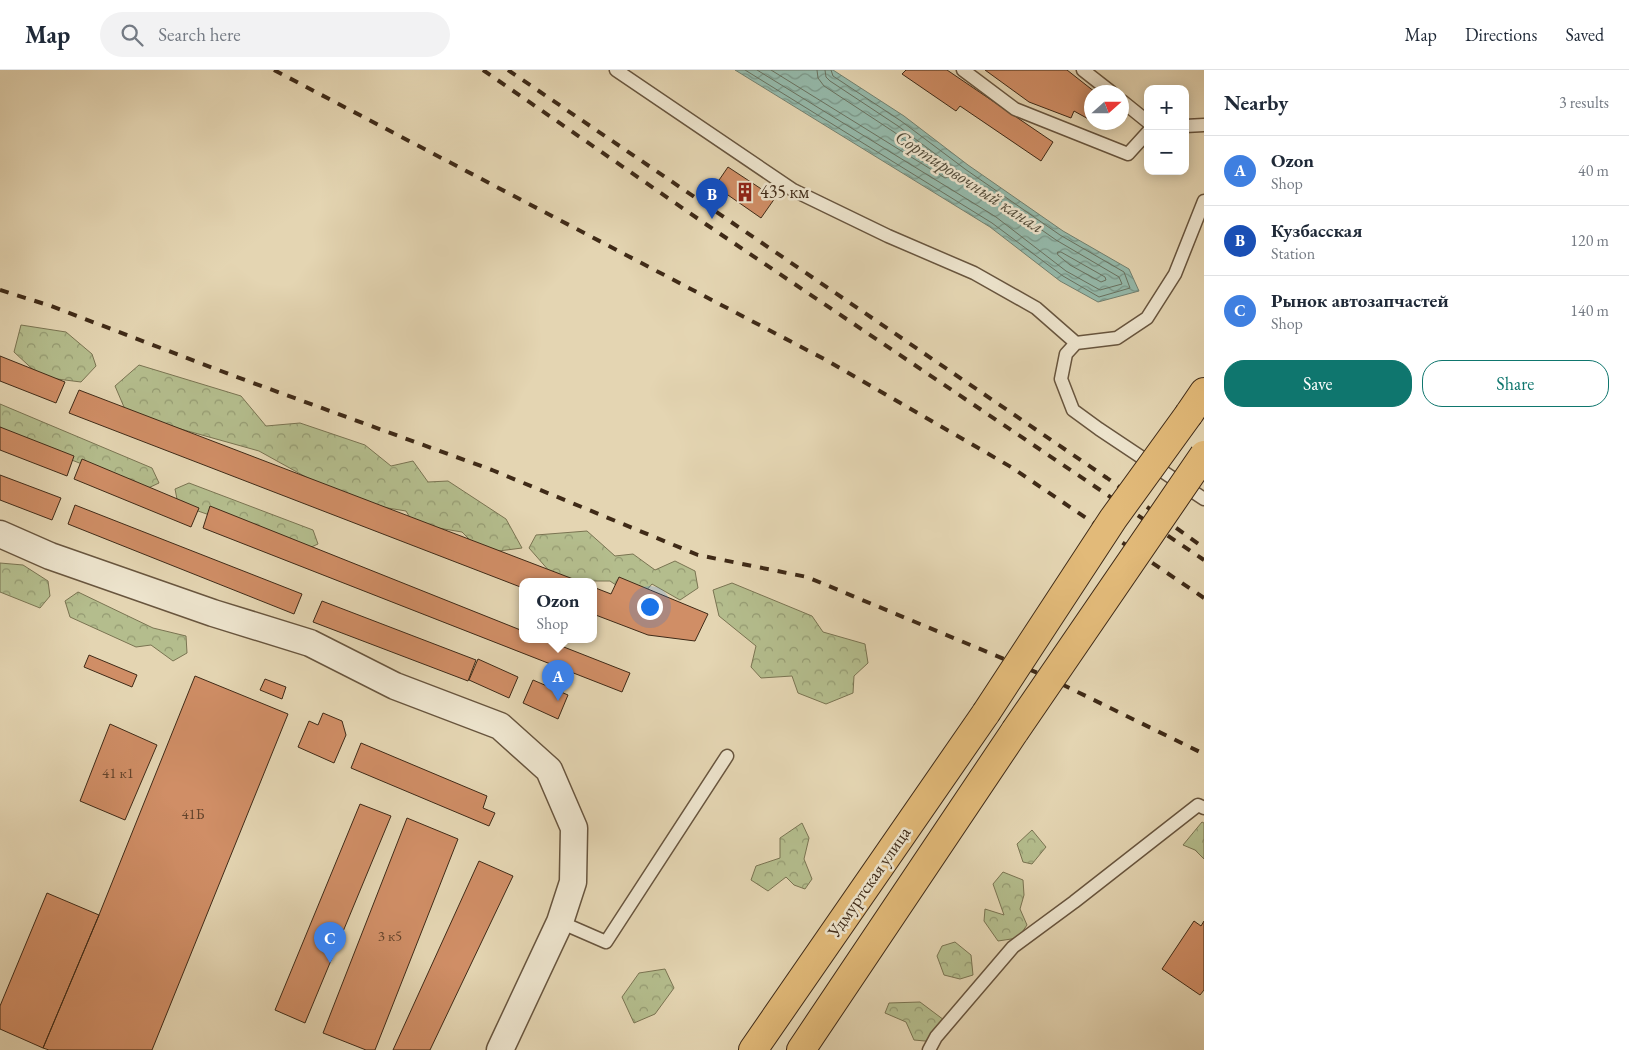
<!DOCTYPE html>
<html lang="en">
<head>
<meta charset="utf-8">
<style>
	:root { --surface:#fff; --page:#f2f2f3; --text:#1f2937; --muted:#747a83; --line:#e0e1e3; --accent:#0f766e }
	body { margin:0; font-family:"EB Garamond",serif; background:var(--page); color:var(--text) }
	.controls { position:absolute; right:15px; top:15px; display:grid; overflow:hidden; border-radius:10px; box-shadow:0 2px 12px #0003 }
	.controls button { width:45px; height:45px; display:grid; place-items:center; padding:0; border:0; border-bottom:1px solid var(--line); background:var(--surface); color:var(--text); font:25px sans-serif }
	.compass { position:absolute; left:1084px; top:15px; width:45px; height:45px; border-radius:50%; background:var(--surface); box-shadow:0 2px 12px #0003; rotate:69deg }
	.you { position:absolute; left:649px; top:536px; width:18px; height:18px; margin:-12px; border:4px solid #fff; border-radius:50%; background:#1a73e8; box-shadow:0 0 0 8px #1a73e833 }
	.badge { display:grid; place-items:center; width:32px; height:32px; border-radius:50%; background:var(--accent); color:#fff; font-size:16px; font-weight:700 }
	.pin { position:absolute; translate:-50% -41px; filter:drop-shadow(0 1px 2px #0008) }
	.pin::after { content:''; position:absolute; top:26px; width:18px; height:15px; background:inherit; clip-path:polygon(0 0,100% 0,50% 100%) }
	.popup { position:absolute; left:519px; top:508px; width:78px; height:65px; box-sizing:border-box; display:grid; place-content:center; border-radius:10px; background:var(--surface); filter:drop-shadow(0 1px 4px #0005); font-size:16px; white-space:nowrap; color:var(--muted) }
	.popup b { font-size:19px; color:var(--text) }
	.popup::after { content:''; position:absolute; left:50%; top:100%; margin-left:-10px; border:10px solid transparent; border-top-color:var(--surface) }
	.list { margin:0; padding:0; list-style:none }
	h2 { display:flex; justify-content:space-between; align-items:center; height:65px; margin:0; padding:0 20px; font-size:21px }
	h2 small { font-size:16px; font-weight:400; color:var(--muted) }
	.list li { display:grid; grid-template-columns:32px 1fr auto; gap:15px; align-items:center; box-sizing:border-box; height:70px; padding:0 20px; border-top:1px solid var(--line) }
	.list b { display:block; font-size:19px; white-space:nowrap }
	.list p { margin:0; font-size:16px; white-space:nowrap; color:var(--muted) }
	.list em { font-size:16px; font-style:normal; color:var(--muted) }
	.actions { display:flex; gap:10px; padding:15px 20px }
	.actions a { flex:1; padding:11px 0; border:1px solid var(--accent); border-radius:20px; text-align:center; font-size:18px; color:var(--accent) }
	.actions .main { background:var(--accent); color:#fff }
	.icon { flex:none; width:28px; height:28px; fill:none; stroke:currentColor; stroke-width:2; stroke-linecap:round; stroke-linejoin:round }
	.map { position:relative; flex:none; width:1204px; height:980px; overflow:hidden }
	header { display:flex; align-items:center; gap:30px; box-sizing:border-box; height:70px; padding:0 25px; background:var(--surface); border-bottom:1px solid var(--line) }
	header strong { font-size:24px }
	nav { display:flex; gap:28px; margin-inline-start:auto; font-size:18px }
	.search { width:350px; height:45px; background:var(--page); display:flex; align-items:center; gap:12px; box-sizing:border-box; padding:0 18px; border-radius:28px; color:var(--muted); font-size:19px }
	main { display:flex }
	aside { flex:1; background:var(--surface) }
	.map>svg:first-child { display:block }
	.forest { fill:url(#forest-crowns); stroke:#7a7452 }
	.water { fill:url(#water-waves); stroke:#73806f }
	.lines { fill:none; stroke-linecap:round; stroke-linejoin:round }
	.shore { stroke:#6a7260; stroke-width:1 }
	.building { fill:#d08e66; stroke:#3f2a17 }
	.service-casing { stroke:#68553e; stroke-width:15 }
	.minor-casing { stroke:#68553e; stroke-width:29 }
	.primary-casing { stroke:#3f2a17; stroke-width:30 }
	.service { stroke:#ede4cd; stroke-width:12 }
	.minor { stroke:#ede4cd; stroke-width:26 }
	.primary { stroke:#e2ba79; stroke-width:28 }
	.rail { stroke:#3f2a17; stroke-width:4; stroke-dasharray:9 9; stroke-linecap:butt }
	.primary-bridge-casing { stroke:#3f2a17; stroke-width:30; stroke-linecap:butt }
	.primary-bridge { stroke:#e2ba79; stroke-width:28 }
	.labels { text-anchor:middle; stroke-width:5; stroke-linejoin:round; paint-order:stroke }
	.number-label { font-size:15px; fill:#63432b }
	.poi-label { font-size:18px; fill:#3f2a17; stroke:#ede4cd; text-anchor:start }
	.street-label { font-size:18px; fill:#3f2a17; stroke:#ede4cd }
	.water-label { font-size:19px; font-style:italic; fill:#544e3c; stroke:#ede4cd }
</style>
</head>
<body>
<header>
<strong>Map</strong>
<div class="search"><svg class="icon" aria-label="search" viewBox="0 0 24 24"><circle cx="10" cy="10" r="6"/><path d="M15 15l6 6"/></svg>Search here</div>
<nav><a>Map</a><a>Directions</a><a>Saved</a></nav>
</header>
<main>
<div class="map">
<svg width="1204" height="980" viewBox="0 0 1204 980">
	<defs>
		<pattern id="forest-crowns" width="20" height="18" patternUnits="userSpaceOnUse" patternTransform="scale(1.25)"><rect width="20" height="18" fill="#b4bd8d"/><path d="M2 6a3 3 0 1 1 6 0M12 15a3 3 0 1 1 6 0" fill="none" stroke="#949a72"/></pattern>
		<pattern id="water-waves" width="16" height="10" patternUnits="userSpaceOnUse" patternTransform="scale(1.25)"><rect width="16" height="10" fill="#95b9aa"/><path d="M0 5q4-4 8 0t8 0" fill="none" stroke="#7b9789"/></pattern>
	</defs>
	<rect width="100%" height="100%" fill="#e4d5b2"/>
	<filter id="stains"><feTurbulence type="fractalNoise" baseFrequency=".004" numOctaves="4"/><feColorMatrix values="0 0 0 0 .2 0 0 0 0 .09 0 0 0 0 .02 0 0 0 .5 -.17"/></filter>
	<radialGradient id="worn" r=".72"><stop offset=".6" stop-color="#630" stop-opacity="0"/><stop offset="1" stop-color="#630" stop-opacity=".3"/></radialGradient>
	<!-- forest -->
	<path class="forest" d="M21,255L66,262L92,284L96,296L81,312L41,307L14,282Z
		M139,295L241,326L266,356L300,353L365,375L391,396L413,391L428,412L448,411L506,449L522,478L483,483L462,462L414,454L406,441L351,432L259,381L127,344L115,316Z
		M0,334L152,398L159,413L146,419L0,362Z
		M189,413L313,460L318,474L307,479L178,434L175,419Z
		M587,461L615,486L633,484L655,500L675,491L695,501L698,518L680,530L652,514L638,530L610,511H558L529,478L536,465Z
		M0,493L23,495L48,511L50,526L40,538L0,522Z
		M732,513L812,546L823,562L865,574L868,593L854,606L853,623L826,634L798,623L792,606L761,608L751,597L756,576L719,546L713,520Z
		M78,522L153,558L186,566L187,583L173,591L151,575L136,577L70,547L65,531Z
		M1202,752L1204,753V789L1195,780L1183,775Z
		M802,753L809,768L804,789L812,809L805,819L794,815L786,807L768,821L751,810L756,796L780,788V768Z
		M1032,760L1046,777L1032,794L1023,792L1017,774Z
		M1003,802L1023,810L1024,825L1020,839L1027,855L1018,868L998,871L984,851L985,839L1004,845L993,814Z
		M955,872L971,885L973,905L960,909L944,905L937,886L942,876Z
		M665,899L674,918L655,944L634,953L622,927L639,903Z
		M920,932L948,953L936,972L914,970L906,952L885,943L889,933Z"/>
	<!-- water -->
	<path class="water" d="M735,0H833L904,46L968,95L1063,161L1129,199L1139,221L1098,232L1060,211L990,157Z"/>
	<g class="lines">
		<!-- shore -->
		<path class="shore" d="M745,0L992,153L1063,206L1099,227L1130,218L1124,202L1060,165L965,99L901,51L833,6L831,0
			M757,0L996,147L1066,201L1100,220L1122,214L1119,207L1056,170L962,104L898,56L830,11L826,7L825,0
			M771,0L945,108L949,107L948,103L894,62L824,16L818,8L817,0
			M1058,182H1061L1105,207L1106,210L1101,212L1070,195L1058,185Z"/>
	</g>
	<!-- building -->
	<path class="building" d="M906,0H947L1053,72L1041,91L960,36L956,41L902,4Z
		M985,0H1067L1095,22H1092V51L1074,41L1071,48L1029,32Z
		M1094,52H1109L1104,58Z
		M728,97L775,128L761,148L715,116Z
		M0,286L65,312L56,333L0,311Z
		M79,320L581,512H523V518L69,343Z
		M0,357L74,386L67,406L0,380Z
		M82,389L199,438L191,457L74,409Z
		M0,405L61,428L52,450L0,430Z
		M75,435L302,524L294,544L68,454Z
		M210,436L523,561V570H546L630,603L622,622L203,458Z
		M619,507L708,544L695,571L648,565L593,544V517L611,524Z
		M322,531L476,590L468,611L313,552Z
		M89,585L137,605L132,617L84,597Z
		M478,589L518,607L509,628L469,610Z
		M195,606L288,644L152,980H49L43,978L99,845Z
		M265,609L286,617L282,629L260,620Z
		M533,610L568,625L558,649L523,633Z
		M323,643L342,651L346,665L334,693L298,677L309,651L318,655Z
		M110,654L157,675L125,750L80,731Z
		M361,673L487,726L483,738L495,743L489,756L351,698Z
		M360,734L391,746L305,953L275,940Z
		M407,748L458,769L375,980H366L323,963Z
		M479,791L513,806L430,980H393Z
		M47,823L99,845L43,978L0,959V936Z
		M1194,851L1201,856L1204,851V920L1200,925L1162,899Z"/>
	<g class="lines">
		<defs>
			<path id="service" d="M616,0L793,120L888,166L974,203L1036,238L1076,273
				M963,0L1015,39L1128,84L1148,62
				M1083,0L1111,22
				M1122,31L1148,52
				M1185,56L1204,55
				M1204,131L1175,204L1147,248L1117,268L1076,273L1066,284L1061,309L1073,340L1099,359L1204,429
				M560,852L606,872L727,686
				M929,980L936,967L1013,877L1074,832L1198,735L1204,738"/>
			<path id="minor" d="M0,464L50,486L213,543L310,573L395,616L500,656L549,700L574,758L573,812L560,852L500,980"/>
			<path id="primary" d="M1189,344L1204,322
				M753,980L986,643
				M801,980L1015,661"/>
		</defs>
		<!-- service casing -->
		<use href="#service" class="service-casing"/>
		<!-- minor casing -->
		<use href="#minor" class="minor-casing"/>
		<!-- primary casing -->
		<use href="#primary" class="primary-casing"/>
		<!-- service -->
		<use href="#service" class="service"/>
		<!-- minor -->
		<use href="#minor" class="minor"/>
		<!-- primary -->
		<use href="#primary" class="primary"/>
		<!-- rail -->
		<path class="rail" d="M274,0L826,290L1011,397L1204,528
			M483,0L707,155L1204,490
			M508,0L1107,408L1204,478
			M0,220L51,236L234,306L492,400L698,485L807,507L1045,606L1204,684"/>
		<defs>
			<path id="primary-bridge" d="M986,643L1113,449L1189,344
				M1015,661L1204,385"/>
		</defs>
		<!-- primary-bridge casing -->
		<use href="#primary-bridge" class="primary-bridge-casing"/>
		<!-- primary-bridge -->
		<use href="#primary-bridge" class="primary-bridge"/>
	</g>
	<!-- icons -->
	<defs>
		<symbol id="building-bare" viewBox="-9 -9 18 18"><path d="M-4-6H4V6H1V3H-1V6H-4ZM-2.5-4.3h1.7v1.8h-1.7ZM.8-4.3h1.7v1.8H.8ZM-2.5-1h1.7V.8h-1.7ZM.8-1h1.7V.8H.8Z" fill="#8f2418" stroke="#ede4cd" stroke-width="2.5" paint-order="stroke"/></symbol>
	</defs>
	<g fill-rule="evenodd">
		<use href="#building-bare" x="731" y="108" width="28" height="28"/>
	</g>
	<g class="labels">
		<!-- number labels -->
		<g class="number-label">
			<text x="118" y="708">41 к1</text>
			<text x="193" y="749">41Б</text>
			<text x="390" y="871">3 к5</text>
		</g>
		<!-- poi labels -->
		<g class="poi-label">
			<text x="760" y="128">435 км</text>
		</g>
		<!-- street labels -->
		<g class="street-label">
			<text transform="translate(869 812) rotate(-55)" y="6">Удмуртская улица</text>
		</g>
		<!-- water labels -->
		<g class="water-label">
			<text transform="translate(970 111) rotate(33)" y="7">Сортировочный канал</text>
		</g>
	</g>
	<rect width="100%" height="100%" filter="url(#stains)"/>
	<rect width="100%" height="100%" fill="url(#worn)"/>
</svg>
<div class="controls">
<button>+</button>
<button>−</button>
</div>
<svg class="compass" viewBox="-18 -18 36 36"><path d="M0-13l5 13h-10z" fill="#e53935"/><path d="M0 13l5-13h-10z" fill="#747a83"/></svg>
<div class="you"></div>
<div class="pin badge" style="left:558px;top:631px;background:#3f7fe0">A</div>
<div class="popup"><b>Ozon</b>Shop</div>
<div class="pin badge" style="left:712px;top:149px;background:#1a4fb4">B</div>
<div class="pin badge" style="left:330px;top:893px;background:#3f7fe0">C</div>
</div>
<aside>
<h2>Nearby<small>3 results</small></h2>
<ul class="list">
<li><span class="badge" style="background:#3f7fe0">A</span><div><b>Ozon</b><p>Shop</p></div><em>40 m</em></li>
<li><span class="badge" style="background:#1a4fb4">B</span><div><b>Кузбасская</b><p>Station</p></div><em>120 m</em></li>
<li><span class="badge" style="background:#3f7fe0">C</span><div><b>Рынок автозапчастей</b><p>Shop</p></div><em>140 m</em></li>
</ul>
<div class="actions"><a class="main">Save</a><a>Share</a></div>
</aside>
</main>
</body>
</html>
